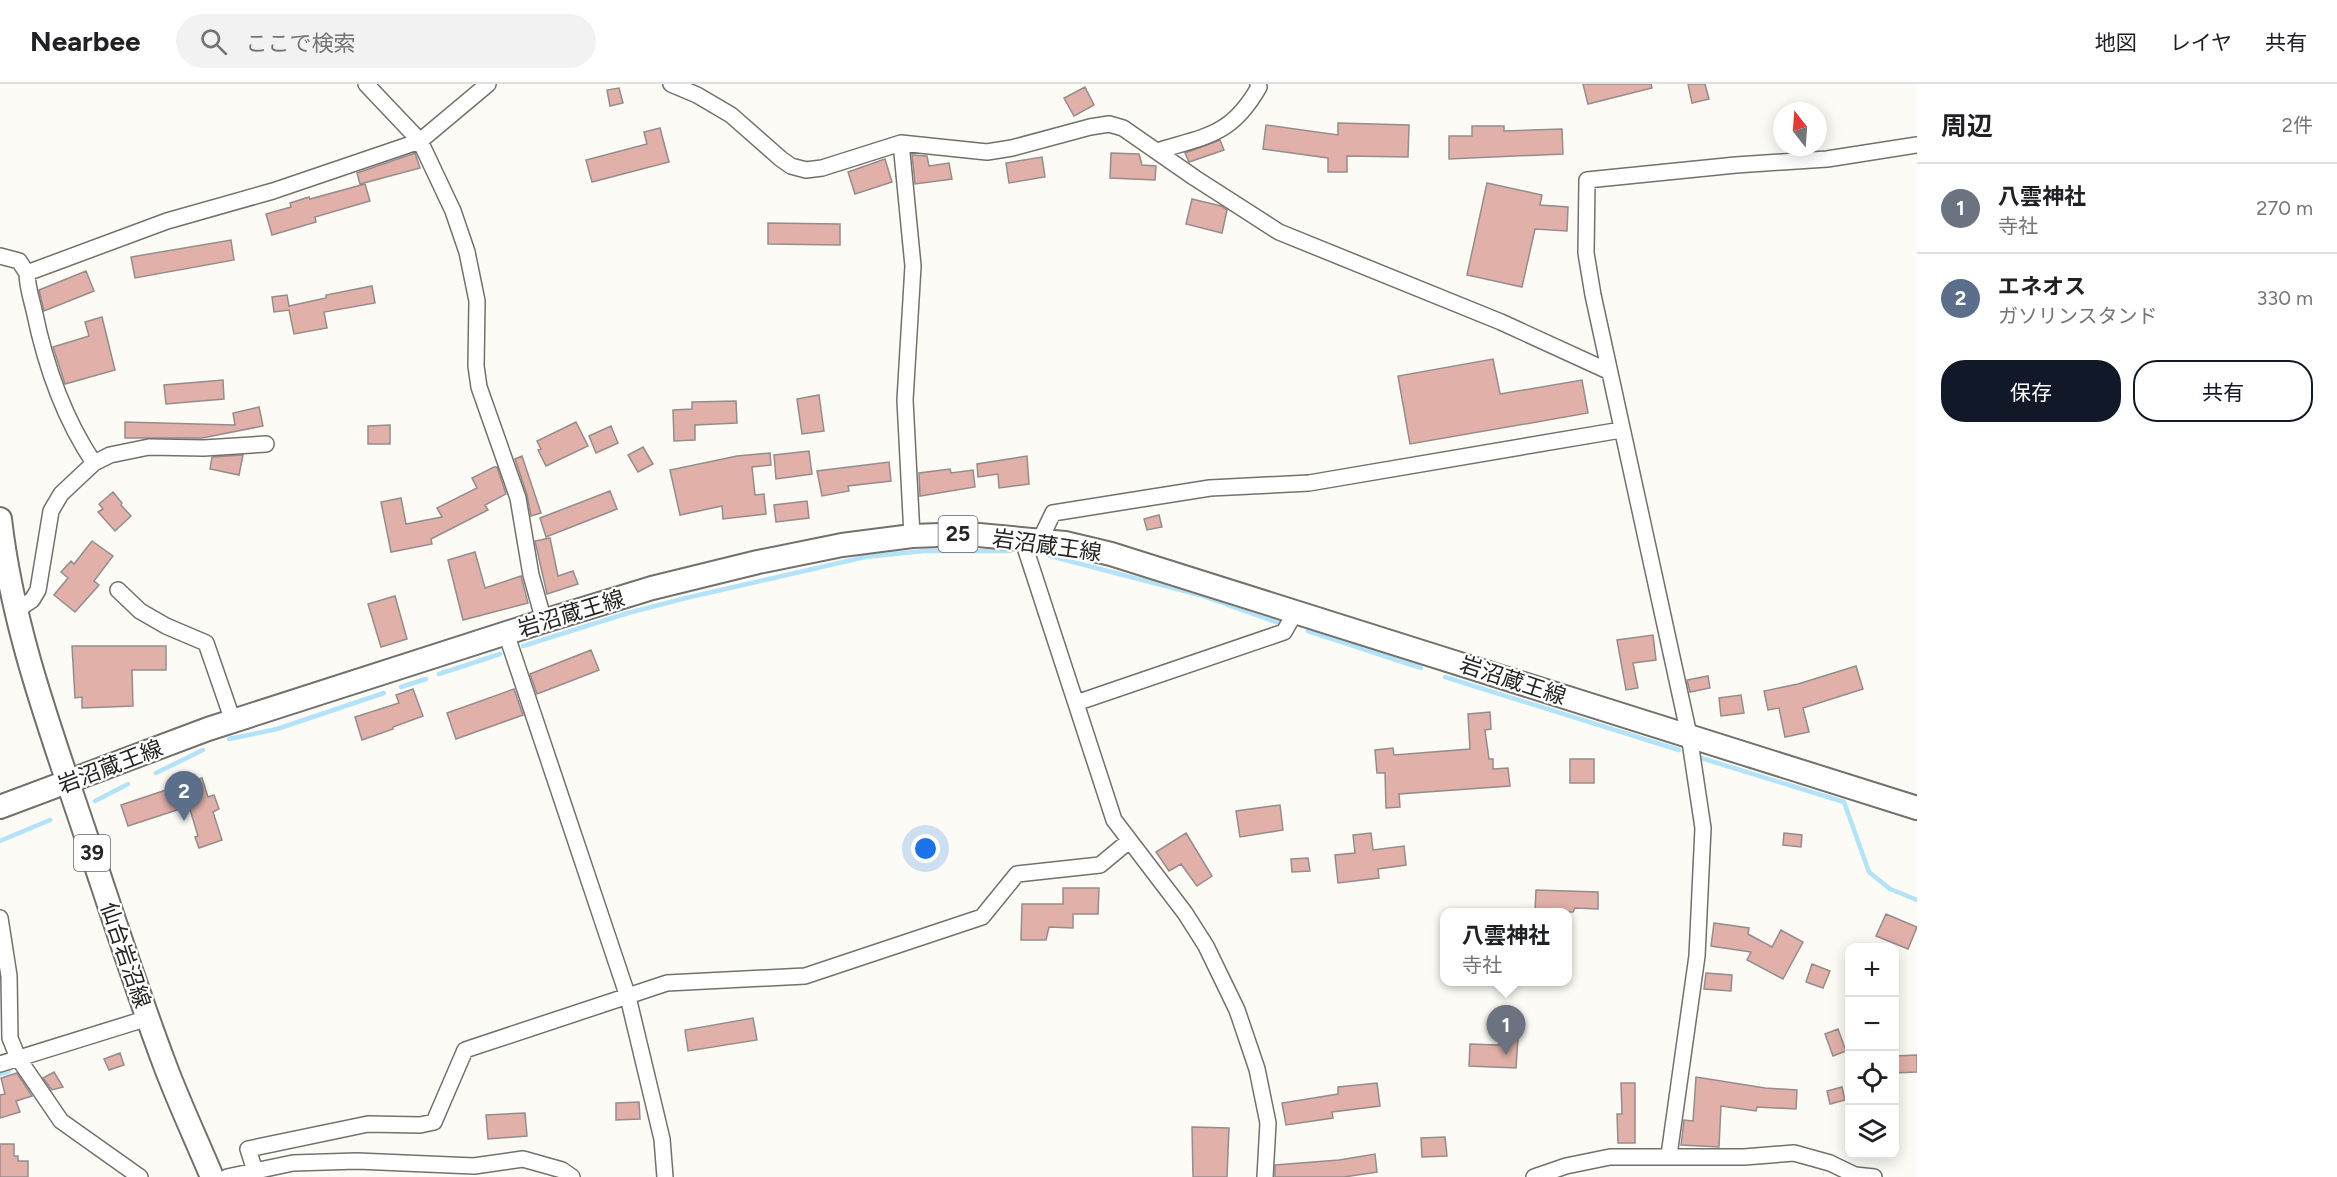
<!DOCTYPE html>
<html lang="ja">
<head>
<meta charset="utf-8">
<style>
	:root { --surface:#fff; --page:#f2f2f2; --text:#202124; --muted:#757577; --line:#e0e0e0; --accent:#111827 }
	body { margin:0; font-family:Figtree,"Noto Sans JP",sans-serif; background:var(--page); color:var(--text) }
	.controls { position:absolute; right:18px; bottom:18px; display:grid; overflow:hidden; border-radius:12px; box-shadow:0 3px 15px #0003 }
	.controls button { width:54px; height:54px; display:grid; place-items:center; padding:0; border:0; border-bottom:2px solid var(--line); background:var(--surface); color:var(--text); font:30px sans-serif }
	.compass { position:absolute; left:1773px; top:18px; width:54px; height:54px; border-radius:50%; background:var(--surface); box-shadow:0 3px 15px #0003; rotate:343deg }
	.you { position:absolute; left:926px; top:765px; width:21px; height:21px; margin:-15px; border:4px solid #fff; border-radius:50%; background:#1a73e8; box-shadow:0 0 0 9px #1a73e833 }
	.badge { display:grid; place-items:center; width:39px; height:39px; border-radius:50%; background:var(--accent); color:#fff; font-size:20px; font-weight:700 }
	.pin { position:absolute; translate:-50% -50px; filter:drop-shadow(0 2px 3px #0008) }
	.pin::after { content:''; position:absolute; top:32px; width:21px; height:18px; background:inherit; clip-path:polygon(0 0,100% 0,50% 100%) }
	.popup { position:absolute; left:1440px; top:824px; width:132px; height:78px; box-sizing:border-box; display:grid; place-content:center; border-radius:12px; background:var(--surface); filter:drop-shadow(0 2px 4px #0005); font-size:20px; white-space:nowrap; color:var(--muted) }
	.popup b { font-size:22px; color:var(--text) }
	.popup::after { content:''; position:absolute; left:50%; top:100%; margin-left:-12px; border:12px solid transparent; border-top-color:var(--surface) }
	.list { margin:0; padding:0; list-style:none }
	h2 { display:flex; justify-content:space-between; align-items:center; height:78px; margin:0; padding:0 24px; font-size:26px }
	h2 small { font-size:20px; font-weight:400; color:var(--muted) }
	.list li { display:grid; grid-template-columns:39px 1fr auto; gap:18px; align-items:center; box-sizing:border-box; height:90px; padding:0 24px; border-top:2px solid var(--line) }
	.list b { display:block; font-size:22px; white-space:nowrap }
	.list p { margin:0; font-size:20px; white-space:nowrap; color:var(--muted) }
	.list em { font-size:20px; font-style:normal; color:var(--muted) }
	.actions { display:flex; gap:12px; padding:18px 24px }
	.actions a { flex:1; padding:14px 0; border:2px solid var(--accent); border-radius:24px; text-align:center; font-size:21px; color:var(--accent) }
	.actions .main { background:var(--accent); color:#fff }
	.icon { flex:none; width:33px; height:33px; fill:none; stroke:currentColor; stroke-width:2; stroke-linecap:round; stroke-linejoin:round }
	.map { position:relative; flex:none; width:1917px; height:1093px; overflow:hidden }
	header { display:flex; align-items:center; gap:36px; box-sizing:border-box; height:84px; padding:0 30px; background:var(--surface); border-bottom:2px solid var(--line) }
	header strong { font-size:28px }
	nav { display:flex; gap:33px; margin-inline-start:auto; font-size:21px }
	.search { width:420px; height:54px; background:var(--page); display:flex; align-items:center; gap:15px; box-sizing:border-box; padding:0 21px; border-radius:33px; color:var(--muted); font-size:22px }
	main { display:flex }
	aside { flex:1; background:var(--surface) }
	.map>svg:first-child { display:block }
	.lines { fill:none; stroke-linecap:round; stroke-linejoin:round }
	.stream { stroke:#b2e3f8; stroke-width:4.5 }
	.building { fill:#e1b0a8; stroke:#948d8c; stroke-width:1.5 }
	.street-casing { stroke:#72716c; stroke-width:18 }
	.primary-casing { stroke:#72716c; stroke-width:26 }
	.street { stroke:#fff; stroke-width:15 }
	.primary { stroke:#fff; stroke-width:22 }
	.labels { text-anchor:middle; stroke-width:4.5; stroke-linejoin:round; paint-order:stroke }
	.shield { fill:#fff; stroke:#666665; stroke-width:1.5 }
	.shield-label { font-size:21px; font-weight:bold; fill:#252523 }
	.street-label { font-size:22px; fill:#252523; stroke:#fff }
</style>
</head>
<body>
<header>
<strong>Nearbee</strong>
<div class="search"><svg class="icon" aria-label="search" viewBox="0 0 24 24"><circle cx="10" cy="10" r="6"/><path d="M15 15l6 6"/></svg>ここで検索</div>
<nav><a>地図</a><a>レイヤ</a><a>共有</a></nav>
</header>
<main>
<div class="map">
<svg width="1917" height="1093" viewBox="0 0 1917 1093">
	<rect width="100%" height="100%" fill="#fcfbf5"/>
	<g class="lines">
		<!-- stream -->
		<path class="stream" d="M1050,472L1200,511L1279,539
			M1308,547L1421,584
			M523,562L628,529L686,514L865,473L924,467H1010
			M439,590L500,570
			M1445,593L1679,666
			M401,603L426,595
			M229,655L277,645L384,609
			M1701,674L1844,718L1869,788L1890,805L1917,816
			M156,689L203,666
			M95,717L128,700
			M0,757L50,736
			M0,990L9,987V982"/>
	</g>
	<!-- building -->
	<path class="building" d="M1583,0H1651L1652,4L1588,20Z
		M1688,0H1705L1709,15L1692,19Z
		M1085,3L1094,21L1074,32L1064,14Z
		M619,4L623,19L610,22L607,6Z
		M1338,39L1409,41L1408,73L1347,72V88H1328V74L1263,65L1266,41L1338,51Z
		M1472,42H1504V47L1562,45L1563,70L1449,75V52H1472Z
		M660,44L669,78L592,98L586,76L647,60L644,48Z
		M1220,56L1224,66L1189,78L1185,69Z
		M415,69L420,84L360,100L357,89Z
		M1111,69L1139,70L1142,81L1156,82L1155,96L1110,94Z
		M912,71L927,72L929,82L949,79L952,95L915,100Z
		M1042,73L1045,93L1009,99L1006,79Z
		M885,75L892,98L855,110L848,88Z
		M1487,99L1542,111L1540,121L1568,123L1567,147L1535,145L1522,203L1467,191Z
		M365,100L370,117L315,133L316,138L272,151L266,130L291,123L290,119L309,113L310,115Z
		M1192,115L1221,122L1227,126L1222,149L1186,140Z
		M768,139L840,140V161L768,160Z
		M231,156L234,176L135,194L131,173Z
		M86,187L94,207L44,227L39,206Z
		M372,202L375,219L324,228L327,244L294,250L289,226L274,228L272,213L287,211L289,222L326,214V211Z
		M102,233L115,286L65,300L53,263L89,252L85,238Z
		M1493,275L1500,310L1582,296L1588,329L1410,360L1398,292Z
		M223,296L224,315L166,320L164,301Z
		M819,311L824,347L802,350L797,315Z
		M736,317L737,339L695,341V356L674,357L673,326L692,325V318Z
		M259,323L263,342L202,354H125V338L235,341L233,329Z
		M576,338L588,362L546,382L538,366L541,365L537,357Z
		M390,341V360H368V342Z
		M611,342L618,359L596,369L589,352Z
		M643,363L653,380L638,388L628,371Z
		M809,367L812,390L776,395L774,371Z
		M770,369L771,381L752,383L755,411L764,410L766,430L723,435L722,422L680,431L670,386L737,372Z
		M243,371L239,391L210,385L212,373Z
		M522,372L541,429L531,432L527,411L515,375Z
		M1027,372L1029,400L999,404L998,390L978,393L977,380Z
		M889,378L891,397L848,402L849,407L822,412L817,387Z
		M494,383H497L506,410L485,421L488,426L431,455L432,460L391,468L381,418L401,414L406,440L442,433L437,424L477,404L472,394Z
		M950,385L951,389L973,386L975,403L920,412L919,389Z
		M610,407L617,425L546,453L540,434Z
		M113,408L122,419L121,421L131,432L115,447L98,428L103,425L99,420Z
		M807,417L809,434L776,438L774,421Z
		M1159,431L1162,443L1147,446L1144,435Z
		M550,454L558,492L573,487L578,500L547,510L535,457Z
		M92,457L113,472L94,497L99,501L75,528L54,511L68,494L61,488L71,477L74,480Z
		M475,468L485,504L521,492L528,519L463,536L448,476Z
		M395,512L407,555L381,563L368,520Z
		M1653,551L1656,576L1633,579L1638,604L1626,606L1617,556Z
		M72,562H166V586H132L133,622L82,624V613L75,614Z
		M591,566L599,586L537,610L530,590Z
		M1856,582L1863,605L1803,624L1809,648L1785,653L1779,624L1768,626L1764,607L1798,600Z
		M1708,592L1710,604L1690,608L1687,596Z
		M413,605L423,632L393,643V645L362,656L355,633L399,619L396,611Z
		M514,605L523,631L456,655L447,629Z
		M1741,611L1744,629L1721,632L1719,614Z
		M1490,628L1491,645L1485,646L1489,675H1493V685L1508,684L1510,702L1399,710L1400,723L1386,724L1385,689H1377L1375,666L1393,664L1394,671L1470,665L1468,630Z
		M1570,675H1594V699H1570Z
		M202,694L208,713L214,711L219,725L213,728L222,756L199,764L195,753L198,752L189,722L128,742L121,721Z
		M1280,721L1283,746L1240,753L1236,727Z
		M1186,749L1212,792L1197,802L1181,780L1169,787L1156,768Z
		M1371,749L1373,766L1404,762L1406,781L1378,785L1379,794L1338,799L1335,771L1355,769L1353,751Z
		M1784,749L1802,751L1801,763L1783,761Z
		M1308,774L1310,787L1292,788L1291,775Z
		M1063,804H1099L1098,830H1073V844L1049,843L1046,856H1021L1022,820H1063Z
		M1536,806L1598,808V825L1575,824L1573,828H1535Z
		M1886,830L1917,843L1908,865L1876,852Z
		M1714,839L1749,844L1748,850L1772,863L1781,846L1803,858L1783,895L1747,876L1751,868L1711,862Z
		M1812,880L1830,887L1823,904L1806,898Z
		M1706,889L1732,891L1731,907L1704,905Z
		M753,934L757,956L688,967L685,946Z
		M1501,939L1519,940L1516,984L1469,982L1470,960L1499,961Z
		M1838,945L1846,967L1833,972L1825,950Z
		M120,969L124,981L109,986L104,975Z
		M1917,971V988L1894,989V972Z
		M54,988L63,1003L52,1006L43,994Z
		M17,989L32,1012L16,1017L20,1028L0,1034V1011L5,1010L1,994Z
		M1696,993L1765,1004L1797,1006L1796,1025L1757,1023L1756,1027L1721,1022L1719,1063L1681,1061L1684,1036L1693,1037Z
		M1377,999L1380,1022L1332,1028L1333,1034L1286,1041L1282,1019L1338,1010V1003Z
		M1621,999H1635V1059H1618L1617,1030H1622Z
		M1842,1003L1845,1016L1830,1020L1827,1007Z
		M639,1018L640,1035L616,1036V1019Z
		M525,1029L527,1052L488,1055L486,1031Z
		M1192,1043L1229,1044L1227,1093H1193Z
		M1445,1053L1447,1072L1422,1073L1421,1054Z
		M0,1060H14V1072H18V1077H28V1093H0Z
		M1375,1070L1377,1088L1344,1093H1275V1081L1339,1076Z"/>
	<g class="lines">
		<defs>
			<path id="street" d="M366,0L420,57L453,127L467,168L477,217L476,282L479,303L518,414L531,491L544,537
				M671,0L697,11L731,31L781,75L791,82L806,86L822,84L901,59L987,68L1012,64L1090,43L1109,40L1123,44L1195,94L1279,148L1501,238L1608,287
				M901,59L913,182L905,316L912,452
				M1157,67C1206,52 1231,52 1259,3L1258,0
				M0,172L19,177L27,189L167,137L273,107L420,57L488,0
				M27,189C27,201 31,214 34,226C45,280 63,333 94,379
				M1022,454L1114,736L1185,829L1206,862L1237,926L1257,985L1268,1039L1265,1093
				M1040,456L1053,429L1210,404L1309,399L1621,346
				M118,506L140,527L166,542L206,559L233,637
				M17,526L32,516L38,506L51,427L61,410L94,379L110,371L149,363L204,364L266,360
				M506,549L628,913L662,1055L665,1093
				M1076,619L1284,548L1296,527
				M0,834L9,892L10,954L18,974L61,1037L140,1093
				M0,980L148,934
				M1669,1071L1697,872L1703,744L1689,651L1593,211L1586,169L1587,96L1736,81L1827,75L1917,61
				M255,1087L248,1065L368,1040L420,1041L434,1038L465,966L667,899L805,892L982,833L1017,790L1100,781L1129,757
				M227,1093L293,1079L357,1077L474,1082L523,1075L562,1086L572,1093
				M1534,1093L1566,1082L1610,1073H1744L1794,1069L1830,1079L1855,1091L1874,1093"/>
			<path id="primary" d="M0,435C12,541 49,642 83,743C110,823 136,905 166,984C180,1021 197,1057 212,1093
				M0,723L208,645L544,537L652,504L758,478L842,461L912,452L968,450L1065,459L1111,470L1917,724"/>
		</defs>
		<!-- street casing -->
		<use href="#street" class="street-casing"/>
		<!-- primary casing -->
		<use href="#primary" class="primary-casing"/>
		<!-- street -->
		<use href="#street" class="street"/>
		<!-- primary -->
		<use href="#primary" class="primary"/>
	</g>
	<g class="labels">
		<!-- shield labels -->
		<g class="shield">
			<rect x="938.5" y="432" width="39" height="36" rx="4.5"/>
			<rect x="74" y="751" width="36" height="36" rx="4.5"/>
		</g>
		<g class="shield-label">
			<text x="958" y="457">25</text>
			<text x="92" y="776">39</text>
		</g>
		<!-- street labels -->
		<g class="street-label">
			<text transform="translate(1047 461) rotate(8)" y="8">岩沼蔵王線</text>
			<text transform="translate(571 529) rotate(-17)" y="8">岩沼蔵王線</text>
			<text transform="translate(1513 596) rotate(18)" y="8">岩沼蔵王線</text>
			<text transform="translate(110 682) rotate(-21)" y="8">岩沼蔵王線</text>
			<text transform="translate(126 871) rotate(71)" y="8">仙台岩沼線</text>
		</g>
	</g>
</svg>
<div class="controls">
<button>+</button>
<button>−</button>
<button><svg class="icon" aria-label="locate" viewBox="0 0 24 24"><circle cx="12" cy="12" r="6"/><path d="M12 2v4M12 18v4M2 12h4M18 12h4"/></svg></button>
<button><svg class="icon" aria-label="layers" viewBox="0 0 24 24"><path d="M12 4l9 5-9 5-9-5zM3 14l9 5 9-5"/></svg></button>
</div>
<svg class="compass" viewBox="-18 -18 36 36"><path d="M0-13l5 13h-10z" fill="#e53935"/><path d="M0 13l5-13h-10z" fill="#757577"/></svg>
<div class="you"></div>
<div class="pin badge" style="left:1506px;top:971px;background:#6b7280">1</div>
<div class="popup"><b>八雲神社</b>寺社</div>
<div class="pin badge" style="left:184px;top:737px;background:#5c6f8a">2</div>
</div>
<aside>
<h2>周辺<small>2件</small></h2>
<ul class="list">
<li><span class="badge" style="background:#6b7280">1</span><div><b>八雲神社</b><p>寺社</p></div><em>270 m</em></li>
<li><span class="badge" style="background:#5c6f8a">2</span><div><b>エネオス</b><p>ガソリンスタンド</p></div><em>330 m</em></li>
</ul>
<div class="actions"><a class="main">保存</a><a>共有</a></div>
</aside>
</main>
</body>
</html>
